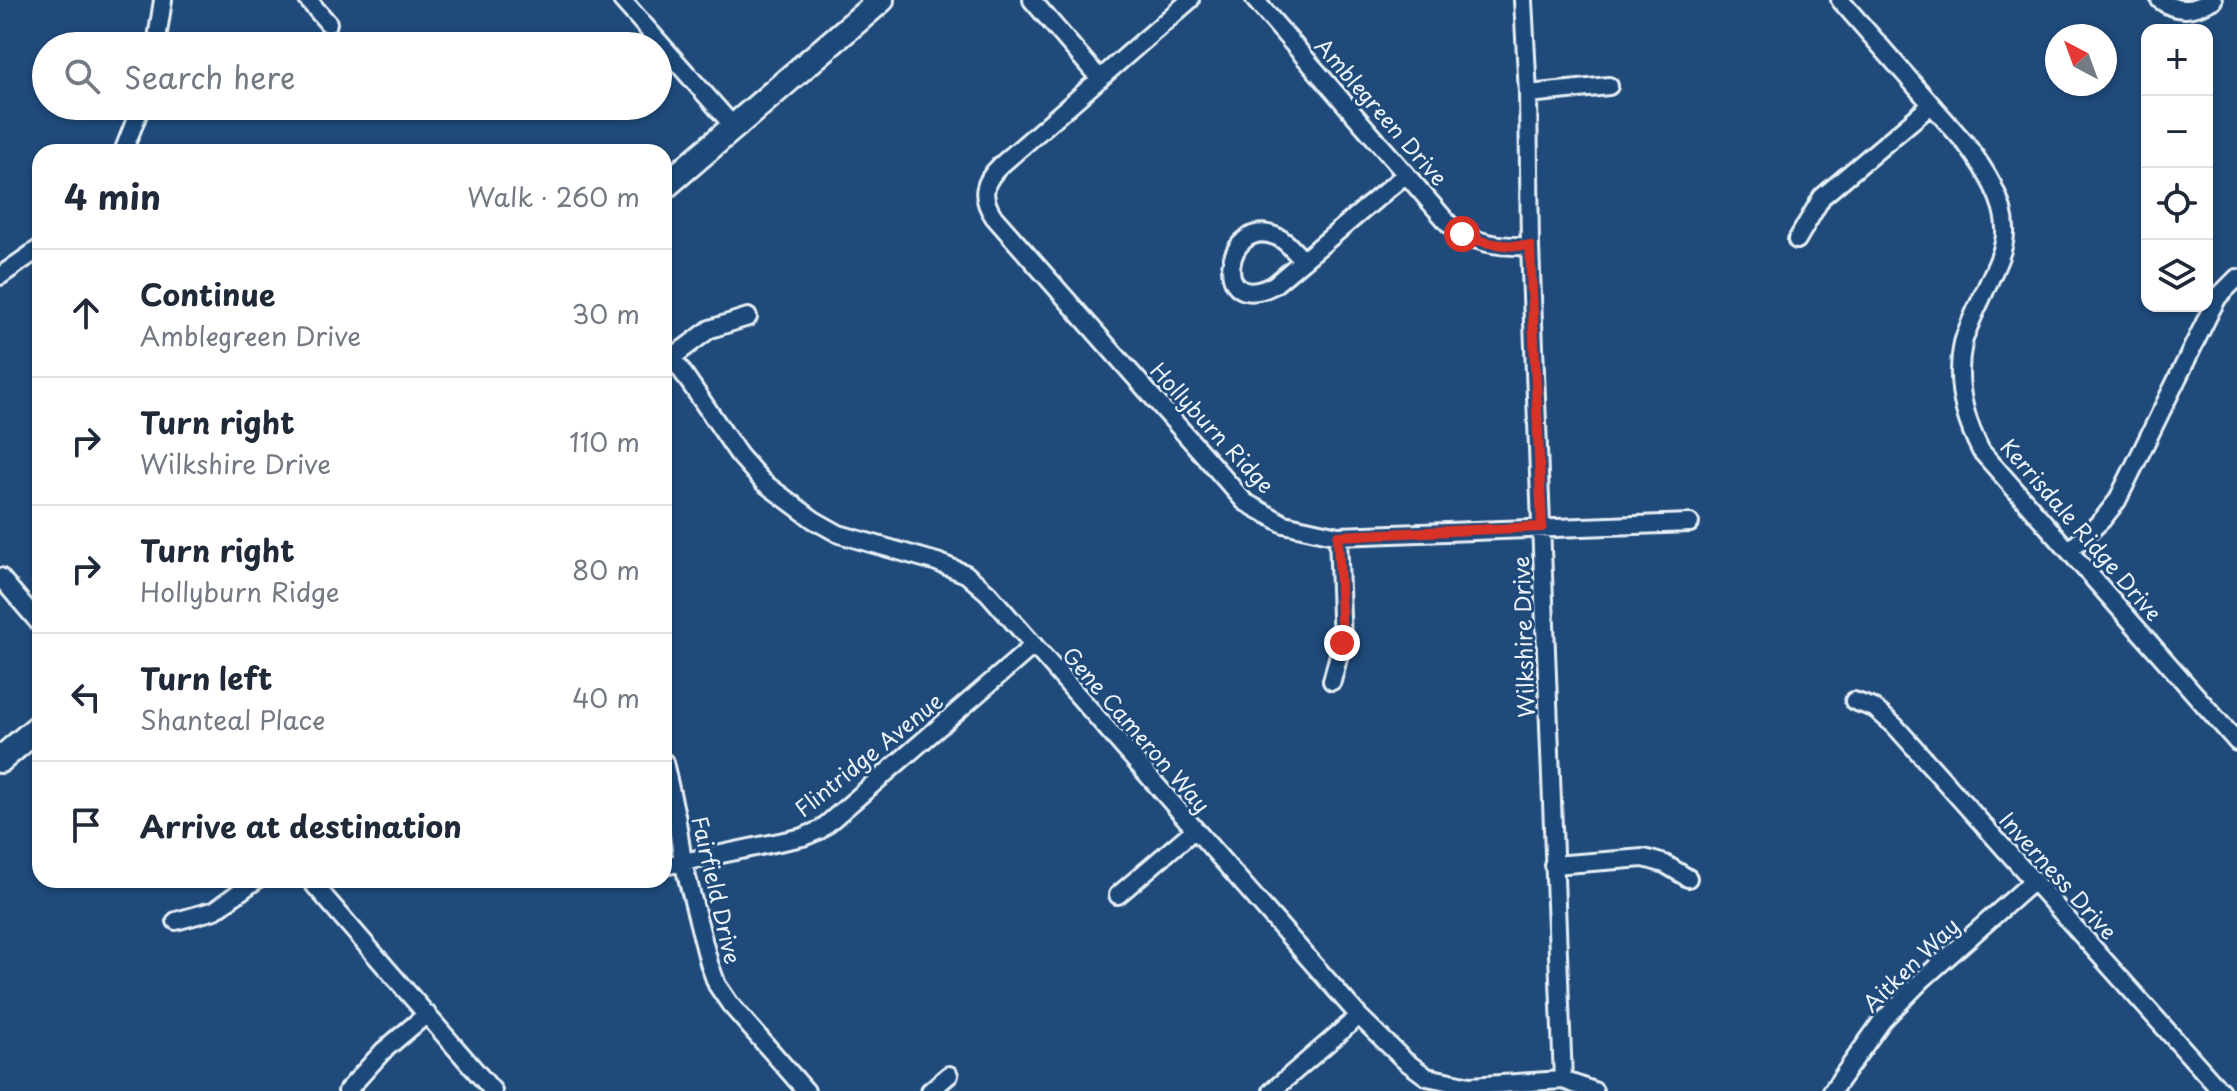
<!DOCTYPE html>
<html lang="en">
<head>
<meta charset="utf-8">
<style>
	:root { --surface:#fff; --page:#f2f2f3; --text:#1f2937; --muted:#747a83; --line:#e0e1e3 }
	body { margin:0; font-family:"Playpen Sans",sans-serif; background:var(--page); color:var(--text) }
	.controls { position:absolute; right:24px; top:24px; display:grid; overflow:hidden; border-radius:16px; box-shadow:0 2px 6px #0004 }
	.controls button { width:72px; height:72px; display:grid; place-items:center; padding:0; border:0; border-bottom:2px solid var(--line); background:var(--surface); color:var(--text); font:40px sans-serif }
	.compass { position:absolute; left:2045px; top:24px; width:72px; height:72px; border-radius:50%; background:var(--surface); box-shadow:0 2px 6px #0004; rotate:319deg }
	.stop { position:absolute; width:24px; height:24px; margin:-18px; border:6px solid #d93025; border-radius:50%; background:#fff }
	.stop.end { background:#d93025; border-color:#fff; box-shadow:0 2px 8px #0008 }
	.list { margin:0; padding:0; list-style:none }
	h2 { display:flex; justify-content:space-between; align-items:center; height:104px; margin:0; padding:0 32px; font-size:34px }
	h2 small { font-size:26px; font-weight:400; color:var(--muted) }
	.list li { display:grid; grid-template-columns:52px 1fr auto; gap:24px; align-items:center; box-sizing:border-box; height:128px; padding:0 32px; border-top:2px solid var(--line) }
	.list b { display:block; font-size:30px; white-space:nowrap }
	.list p { margin:0; font-size:26px; white-space:nowrap; color:var(--muted) }
	.list em { font-size:26px; font-style:normal; color:var(--muted) }
	.icon { flex:none; width:44px; height:44px; fill:none; stroke:currentColor; stroke-width:2; stroke-linecap:round; stroke-linejoin:round }
	.map { position:relative; flex:none; width:2237px; height:1091px; overflow:hidden }
	.search { position:absolute; background:var(--surface); box-shadow:0 2px 6px #0004; left:32px; top:32px; width:640px; height:88px; display:flex; align-items:center; gap:20px; box-sizing:border-box; padding:0 28px; border-radius:44px; color:var(--muted); font-size:30px }
	.panel { position:absolute; background:var(--surface); box-shadow:0 2px 6px #0004; left:32px; top:144px; width:640px; height:744px; border-radius:24px }
	.map>svg:first-child { display:block }
	.lines { fill:none; stroke-linecap:round; stroke-linejoin:round }
	.street-casing { stroke:#e8f1f8; stroke-width:22 }
	.secondary-casing { stroke:#e8f1f8; stroke-width:30 }
	.street { stroke:#1f4a7a; stroke-width:16 }
	.secondary { stroke:#1f4a7a; stroke-width:24 }
	.route { stroke:#d93025; stroke-width:10 }
	.labels { text-anchor:middle; stroke-width:6; stroke-linejoin:round; paint-order:stroke }
	.street-label { font-size:22px; fill:#e8f1f8; stroke:#1f4a7a }
</style>
</head>
<body>
<div class="map">
<svg width="2237" height="1091" viewBox="0 0 2237 1091">
	<rect width="100%" height="100%" fill="#1f4a7a"/>
	<filter id="ink" filterUnits="userSpaceOnUse"><feTurbulence type="fractalNoise" baseFrequency=".0125" numOctaves="2"/><feDisplacementMap in="SourceGraphic" scale="16" xChannelSelector="R" yChannelSelector="G"/><feConvolveMatrix kernelMatrix="1 2 1 2 8 2 1 2 1" color-interpolation-filters="sRGB"/></filter>
	<g filter="url(#ink)">
		<g class="lines">
			<defs>
				<path id="street" d="M308,0L328,23
					M622,0L734,127
					M1032,0L1100,79
					M1190,0L1001,165C983,182 980,196 994,217L1245,502L1284,524L1338,536L1690,523
					M1255,0L1449,224C1474,244 1498,247 1530,246
					M1523,0L1528,94L1530,246L1563,1080
					M1840,0L1966,144C1984,168 2007,202 2005,234C2004,252 1994,270 1987,286C1979,305 1968,324 1963,343C1955,380 1964,418 1981,451L2237,742
					M2160,0C2178,14 2194,10 2213,0
					M156,46L163,0
					M1528,94L1609,86
					M123,152L141,106
					M1797,240L1822,197L1931,105
					M1303,260C1294,252 1287,240 1275,236C1225,216 1209,318 1274,285L1406,174
					M0,276L40,248
					M664,345L739,455L763,482L814,520L839,534L937,562L966,574L988,593L1359,1016L1404,1060L1427,1077L1470,1086L1563,1080L1594,1091
					M674,356L710,329L748,317
					M2069,551L2102,520L2117,501L2211,310L2218,297L2237,278
					M0,577L40,624
					M1332,681L1342,643L1338,536
					M1854,701L1874,708L1895,726L2221,1091
					M664,762L676,815L683,862L709,963L717,985L730,1004L806,1091
					M1553,865L1644,858L1665,864L1688,878
					M664,866L803,837L820,830L1034,645
					M310,880L493,1091
					M1118,895L1194,830
					M176,921L215,910L256,880
					M347,1091L383,1051L427,1014
					M930,1091L949,1075
					M1272,1091L1359,1016
					M1832,1091L1882,1021L1923,979L2032,882"/>
				<path id="secondary" d="M664,187L881,0
					M0,760L40,726"/>
			</defs>
			<!-- street casing -->
			<use href="#street" class="street-casing"/>
			<!-- secondary casing -->
			<use href="#secondary" class="secondary-casing"/>
			<!-- street -->
			<use href="#street" class="street"/>
			<!-- secondary -->
			<use href="#secondary" class="secondary"/>
		</g>
	</g>
	<g class="lines" filter="url(#ink)">
		<!-- route -->
		<path class="route" d="M1342,643L1338,536L1542,527L1530,246C1505,246 1485,245 1462,234"/>
	</g>
	<g class="labels">
		<!-- street labels -->
		<g class="street-label">
			<text transform="translate(1381 112) rotate(49)" y="8">Amblegreen Drive</text>
			<text transform="translate(1212 428) rotate(47)" y="8">Hollyburn Ridge</text>
			<text transform="translate(2081 530) rotate(49)" y="8">Kerrisdale Ridge Drive</text>
			<text transform="translate(1524 637) rotate(-92)" y="8">Wilkshire Drive</text>
			<text transform="translate(1136 730) rotate(49)" y="8">Gene Cameron Way</text>
			<text transform="translate(869 755) rotate(-39)" y="8">Flintridge Avenue</text>
			<text transform="translate(2058 876) rotate(48)" y="8">Inverness Drive</text>
			<text transform="translate(716 890) rotate(77)" y="8">Fairfield Drive</text>
			<text transform="translate(1911 965) rotate(-44)" y="8">Aitken Way</text>
		</g>
	</g>
</svg>
<div class="controls">
<button>+</button>
<button>−</button>
<button><svg class="icon" aria-label="locate" viewBox="0 0 24 24"><circle cx="12" cy="12" r="6"/><path d="M12 2v4M12 18v4M2 12h4M18 12h4"/></svg></button>
<button><svg class="icon" aria-label="layers" viewBox="0 0 24 24"><path d="M12 4l9 5-9 5-9-5zM3 14l9 5 9-5"/></svg></button>
</div>
<svg class="compass" viewBox="-18 -18 36 36"><path d="M0-13l5 13h-10z" fill="#e53935"/><path d="M0 13l5-13h-10z" fill="#747a83"/></svg>
<div class="stop" style="left:1462px;top:234px"></div>
<div class="stop end" style="left:1342px;top:643px"></div>
<div class="search"><svg class="icon" aria-label="search" viewBox="0 0 24 24"><circle cx="10" cy="10" r="6"/><path d="M15 15l6 6"/></svg>Search here</div>
<section class="panel">
<h2>4 min<small>Walk · 260 m</small></h2>
<ul class="list">
<li><svg class="icon" aria-label="ahead" viewBox="0 0 24 24"><path d="M12 20V5M6 11l6-6 6 6"/></svg><div><b>Continue</b><p>Amblegreen Drive</p></div><em>30 m</em></li>
<li><svg class="icon" aria-label="right" viewBox="0 0 24 24"><path d="M7 20v-9h11M14 6l5 5-5 5"/></svg><div><b>Turn right</b><p>Wilkshire Drive</p></div><em>110 m</em></li>
<li><svg class="icon" aria-label="right" viewBox="0 0 24 24"><path d="M7 20v-9h11M14 6l5 5-5 5"/></svg><div><b>Turn right</b><p>Hollyburn Ridge</p></div><em>80 m</em></li>
<li><svg class="icon" aria-label="left" viewBox="0 0 24 24"><path d="M17 20v-9H6M10 6l-5 5 5 5"/></svg><div><b>Turn left</b><p>Shanteal Place</p></div><em>40 m</em></li>
<li><svg class="icon" aria-label="arrive" viewBox="0 0 24 24"><path d="M6 21V4h12l-3 4 3 4H6"/></svg><div><b>Arrive at destination</b></div></li>
</ul>
</section>
</div>
</body>
</html>
